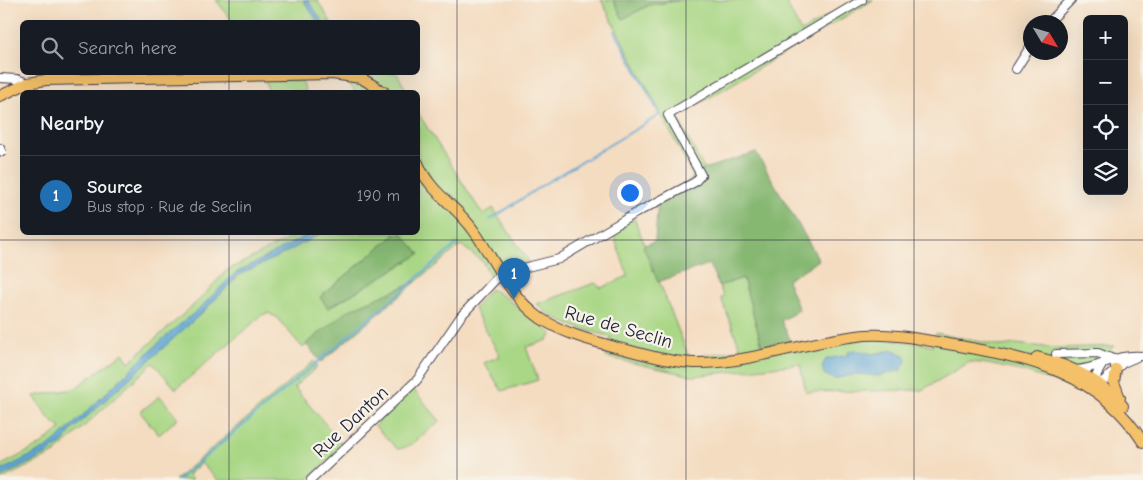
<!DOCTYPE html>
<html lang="en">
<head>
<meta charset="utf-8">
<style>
	:root { --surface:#171b24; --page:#20242c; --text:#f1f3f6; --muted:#9ea1a6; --line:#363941; --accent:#1f6fb2 }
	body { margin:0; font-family:"Comic Neue",sans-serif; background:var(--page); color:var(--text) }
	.controls { position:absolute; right:15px; top:15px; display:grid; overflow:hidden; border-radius:8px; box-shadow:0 5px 20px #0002 }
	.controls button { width:45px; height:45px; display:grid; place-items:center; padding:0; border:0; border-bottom:1px solid var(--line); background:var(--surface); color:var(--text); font:25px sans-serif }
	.compass { position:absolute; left:1023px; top:15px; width:45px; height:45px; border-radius:50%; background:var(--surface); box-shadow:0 5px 20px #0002; rotate:128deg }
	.you { position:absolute; left:629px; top:192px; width:18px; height:18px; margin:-12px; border:4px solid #fff; border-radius:50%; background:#1a73e8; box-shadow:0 0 0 8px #1a73e833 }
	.badge { display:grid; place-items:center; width:32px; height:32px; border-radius:50%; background:var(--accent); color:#fff; font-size:16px; font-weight:700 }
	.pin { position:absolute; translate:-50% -41px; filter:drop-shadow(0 1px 2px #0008) }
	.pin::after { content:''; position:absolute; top:26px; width:18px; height:15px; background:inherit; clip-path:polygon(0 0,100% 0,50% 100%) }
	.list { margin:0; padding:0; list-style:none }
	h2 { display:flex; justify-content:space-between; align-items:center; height:65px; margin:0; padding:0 20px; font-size:21px }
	h2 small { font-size:16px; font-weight:400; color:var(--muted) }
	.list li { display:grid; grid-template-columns:32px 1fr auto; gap:15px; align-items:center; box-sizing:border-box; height:80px; padding:0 20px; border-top:1px solid var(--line) }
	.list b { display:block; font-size:19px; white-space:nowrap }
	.list p { margin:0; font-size:16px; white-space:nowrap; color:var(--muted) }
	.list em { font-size:16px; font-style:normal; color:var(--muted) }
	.icon { flex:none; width:28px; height:28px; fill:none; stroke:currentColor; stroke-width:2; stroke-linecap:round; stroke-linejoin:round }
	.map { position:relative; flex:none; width:1143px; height:480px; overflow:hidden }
	.search { position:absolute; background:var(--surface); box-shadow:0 5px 20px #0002; left:20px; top:20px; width:400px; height:55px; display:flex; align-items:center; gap:12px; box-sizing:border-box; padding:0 18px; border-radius:8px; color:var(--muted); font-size:19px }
	.panel { position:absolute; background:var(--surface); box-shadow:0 5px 20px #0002; left:20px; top:90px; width:400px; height:145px; border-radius:8px }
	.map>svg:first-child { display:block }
	.green { fill:#a9d785; stroke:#667c60 }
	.forest { fill:#86b872; stroke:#546d56 }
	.water { fill:#5da6d4; stroke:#406488 }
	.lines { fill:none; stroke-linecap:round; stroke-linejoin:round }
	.stream { stroke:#5da6d4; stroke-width:2 }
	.minor-casing { stroke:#423e4f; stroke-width:10 }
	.major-casing { stroke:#423e4f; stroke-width:12 }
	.minor { stroke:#fff; stroke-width:8 }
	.major { stroke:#f4c16a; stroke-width:10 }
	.grid { fill:none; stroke:#22223b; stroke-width:1; stroke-opacity:0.55 }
	.labels { text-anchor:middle; stroke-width:4.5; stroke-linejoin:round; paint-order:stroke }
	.street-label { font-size:19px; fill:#22223b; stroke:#f7f3e8 }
</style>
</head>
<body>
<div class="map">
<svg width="1143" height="480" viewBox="0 0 1143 480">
	<rect width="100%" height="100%" fill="#f7f3e8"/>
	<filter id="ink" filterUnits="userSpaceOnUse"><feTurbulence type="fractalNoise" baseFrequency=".02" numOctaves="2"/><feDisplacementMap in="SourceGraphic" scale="10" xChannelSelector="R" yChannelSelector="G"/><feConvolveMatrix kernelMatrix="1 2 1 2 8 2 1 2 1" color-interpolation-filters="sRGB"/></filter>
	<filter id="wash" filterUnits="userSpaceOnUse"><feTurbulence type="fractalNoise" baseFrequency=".0096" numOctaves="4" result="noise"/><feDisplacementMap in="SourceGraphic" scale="20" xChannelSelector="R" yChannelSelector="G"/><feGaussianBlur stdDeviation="1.12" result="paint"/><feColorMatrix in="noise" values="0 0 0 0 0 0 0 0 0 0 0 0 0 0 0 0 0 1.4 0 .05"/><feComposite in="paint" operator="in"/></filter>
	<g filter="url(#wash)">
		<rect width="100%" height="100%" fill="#f4dcc0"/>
		<!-- green -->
		<path class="green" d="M216,0H317L331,22H233Z
			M601,0H614L623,19L649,5L682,0H785L801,32L854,0H873L677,117L704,169L693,175Z
			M342,73H397L407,92H355Z
			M265,80H302L306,92H269Z
			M418,113L483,215L493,208L529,262L507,269L491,278L483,262L461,245L417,281L347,311L303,348L276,317L268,313L262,315L176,389L153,363L55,453L0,480V466L42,444L61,428L50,420L34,396L74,389L123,353L129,362L197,302L226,271L300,233H397L320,297L329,308L419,254L401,233L418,232Z
			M634,218L689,357L741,350L721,298L724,297L719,286L743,278L762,346L791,341L796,351L856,339L875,338L933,345L936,333L1002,346L1015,344L1057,348L1114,346L1101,360L1078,366L1067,386L1025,372L988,364L970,362L922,390L806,392L800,364L693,376L606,357L611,337C584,329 557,325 537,304L595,283L601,288L628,276L612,231Z
			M490,289C503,293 538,324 552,334L548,340L526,347L538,380L502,391L484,363L500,356L474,309Z
			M314,361L317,367L294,387L344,446L307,480H217L201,463L188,475L193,480H175Z
			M413,389L440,421C428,429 412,449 397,449L375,426L381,418Z
			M160,396L178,418L159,435L140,412Z"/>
		<!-- forest -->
		<path class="forest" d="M613,0H682L649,5L623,19Z
			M756,152L819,260L787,280L799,310L781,321L791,341L762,346L743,278L719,286L709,264L658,282L643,246L655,241L658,199L691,180L693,175L704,169Z
			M397,233H401L420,254L328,308L320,297Z
			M417,281L321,362L306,344L347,311Z"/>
		<!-- water -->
		<path class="water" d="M303,0H308L323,22H318Z
			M311,233H322L283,254L239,275L205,310L70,432L63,442L47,454L0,477V471L48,447L58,439L166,336L199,309L234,274Z
			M856,350L873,354L893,350L905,355L906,361L901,370L878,376L857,374L834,379L824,374L822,366L826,359L848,355V352Z"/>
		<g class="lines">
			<!-- stream -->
			<path class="stream" d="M362,90L364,92
				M490,220L544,184L658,116L659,113L615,31
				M178,480L457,244"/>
		</g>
	</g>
	<g filter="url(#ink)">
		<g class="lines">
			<defs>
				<path id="minor" d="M1049,22L1071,0
					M1016,69L1030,47
					M0,78L17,79L28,83
					M0,148L2,152
					M1056,354L1098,353L1113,359L1116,369
					M1075,370C1102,369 1113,353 1143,356
					M1095,386L1097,374L1104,362
					M1097,387L1123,363L1137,357
					M311,480L417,380L461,316L496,279L515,270L559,259L636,213L695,182L701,175L668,115L862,0"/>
				<path id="major" d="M0,96L28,83L46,80L332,74L361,78L384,92
					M418,163C429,192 457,206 474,231C496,262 508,295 540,318C563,333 589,340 615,347C641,353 667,362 694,363C752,364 808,340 865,335C895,333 924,340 954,345C1029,358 1099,372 1143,442
					M1037,357C1070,365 1101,380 1123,406
					M1116,369L1114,382L1120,398"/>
			</defs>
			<!-- minor casing -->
			<use href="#minor" class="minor-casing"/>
			<!-- major casing -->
			<use href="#major" class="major-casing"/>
			<!-- minor -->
			<use href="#minor" class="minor"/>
			<!-- major -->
			<use href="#major" class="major"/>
		</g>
	</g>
	<!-- grid -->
	<path class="grid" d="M229,0V22M457,0V480M686,0V480M914,0V480M229,72V92M229,232V480M0,240H1143"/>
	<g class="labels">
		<!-- street labels -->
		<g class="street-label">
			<text transform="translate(619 326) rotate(16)" y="7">Rue de Seclin</text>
			<text transform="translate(350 421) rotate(-43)" y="7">Rue Danton</text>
		</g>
	</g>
</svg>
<div class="controls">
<button>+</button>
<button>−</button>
<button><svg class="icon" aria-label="locate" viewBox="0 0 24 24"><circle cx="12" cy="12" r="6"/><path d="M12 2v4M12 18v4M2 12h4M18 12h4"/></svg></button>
<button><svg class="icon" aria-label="layers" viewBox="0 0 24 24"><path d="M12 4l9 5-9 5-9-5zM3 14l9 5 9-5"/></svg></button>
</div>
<svg class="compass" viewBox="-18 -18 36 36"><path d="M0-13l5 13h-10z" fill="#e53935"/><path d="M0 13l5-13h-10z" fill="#9ea1a6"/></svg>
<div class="you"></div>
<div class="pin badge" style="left:514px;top:299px">1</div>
<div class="search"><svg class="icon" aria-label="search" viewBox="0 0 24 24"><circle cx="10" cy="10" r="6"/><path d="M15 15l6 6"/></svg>Search here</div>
<section class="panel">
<h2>Nearby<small></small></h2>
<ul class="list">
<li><span class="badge">1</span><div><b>Source</b><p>Bus stop · Rue de Seclin</p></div><em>190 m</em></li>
</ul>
</section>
</div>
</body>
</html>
